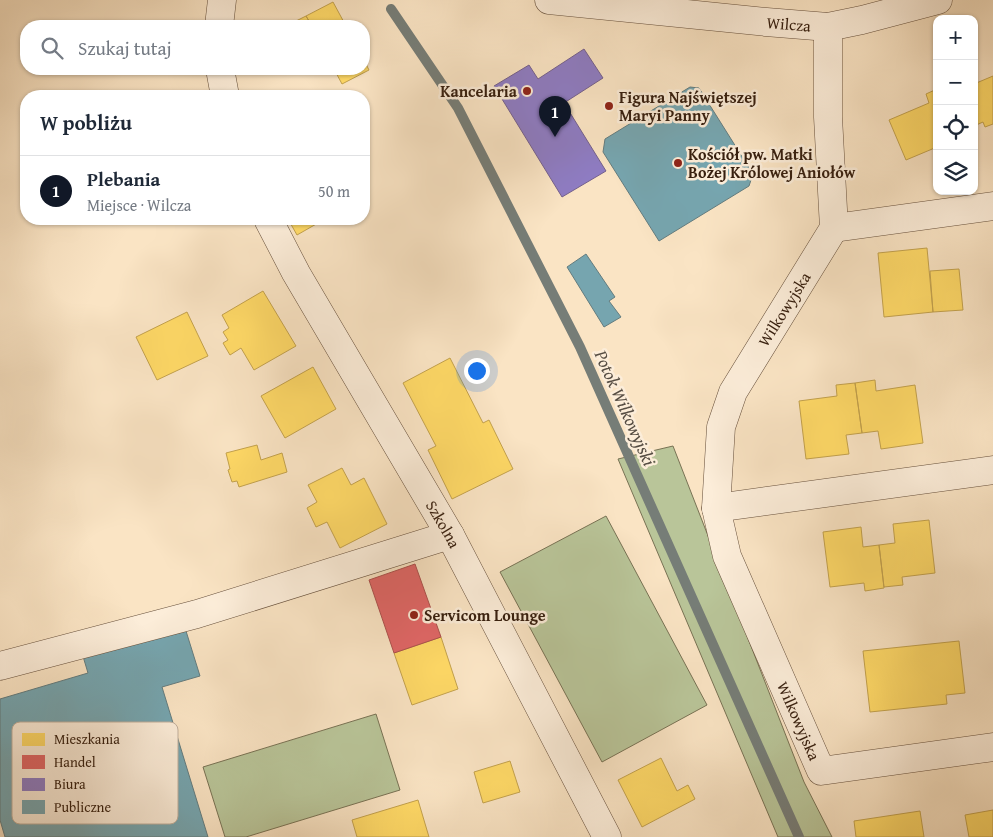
<!DOCTYPE html>
<html lang="pl">
<head>
<meta charset="utf-8">
<style>
	:root { --surface:#fff; --page:#f6f6f7; --text:#1f2937; --muted:#747a83; --line:#e0e1e3; --accent:#111827 }
	body { margin:0; font-family:"Gentium Book Plus",serif; background:var(--page); color:var(--text) }
	.controls { position:absolute; right:15px; top:15px; display:grid; overflow:hidden; border-radius:10px; box-shadow:0 1px 4px #0004 }
	.controls button { width:45px; height:45px; display:grid; place-items:center; padding:0; border:0; border-bottom:1px solid var(--line); background:var(--surface); color:var(--text); font:25px sans-serif }
	.you { position:absolute; left:476px; top:370px; width:18px; height:18px; margin:-12px; border:4px solid #fff; border-radius:50%; background:#1a73e8; box-shadow:0 0 0 8px #1a73e833 }
	.badge { display:grid; place-items:center; width:32px; height:32px; border-radius:50%; background:var(--accent); color:#fff; font-size:16px; font-weight:700 }
	.pin { position:absolute; translate:-50% -41px; filter:drop-shadow(0 1px 2px #0008) }
	.pin::after { content:''; position:absolute; top:26px; width:18px; height:15px; background:inherit; clip-path:polygon(0 0,100% 0,50% 100%) }
	.list { margin:0; padding:0; list-style:none }
	h2 { display:flex; justify-content:space-between; align-items:center; height:65px; margin:0; padding:0 20px; font-size:21px }
	h2 small { font-size:16px; font-weight:400; color:var(--muted) }
	.list li { display:grid; grid-template-columns:32px 1fr auto; gap:15px; align-items:center; box-sizing:border-box; height:70px; padding:0 20px; border-top:1px solid var(--line) }
	.list b { display:block; font-size:19px; white-space:nowrap }
	.list p { margin:0; font-size:16px; white-space:nowrap; color:var(--muted) }
	.list em { font-size:16px; font-style:normal; color:var(--muted) }
	.icon { flex:none; width:28px; height:28px; fill:none; stroke:currentColor; stroke-width:2; stroke-linecap:round; stroke-linejoin:round }
	.map { position:relative; flex:none; width:993px; height:837px; overflow:hidden }
	.search { position:absolute; background:var(--surface); box-shadow:0 1px 4px #0004; left:20px; top:20px; width:350px; height:55px; display:flex; align-items:center; gap:12px; box-sizing:border-box; padding:0 18px; border-radius:20px; color:var(--muted); font-size:19px }
	.panel { position:absolute; background:var(--surface); box-shadow:0 1px 4px #0004; left:20px; top:90px; width:350px; height:135px; border-radius:20px }
	.map>svg:first-child { display:block }
	.green { fill:#b9c599; stroke:#787254 }
	.homes { fill:#ffd966; stroke:#c3a14c }
	.shops { fill:#e06666; stroke:#ad504c }
	.offices { fill:#8e7cc3; stroke:#74608d }
	.public { fill:#76a5af; stroke:#637c7f }
	.lines { fill:none; stroke-linecap:round; stroke-linejoin:round }
	.stream { stroke:#767d77; stroke-width:10 }
	.street-casing { stroke:#67503c; stroke-width:29 }
	.street { stroke:#fcedd9; stroke-width:28 }
	.poi-dot { fill:#8f2418; stroke:#fcedd9; stroke-width:2 }
	.labels { text-anchor:middle; stroke-width:5; stroke-linejoin:round; paint-order:stroke }
	.street-label { font-size:16px; fill:#361e0e; stroke:#fcedd9 }
	.poi-label { font-size:16px; font-weight:bold; fill:#361e0e; stroke:#fcedd9; text-anchor:start }
	.water-label { font-size:18px; font-style:italic; fill:#564d43; stroke:#fcedd9 }
	.key { fill:#fcedd9; stroke:#c1af9c; stroke-width:1 }
	.key-label { font-size:14px; fill:#361e0e }
</style>
</head>
<body>
<div class="map">
<svg width="993" height="837" viewBox="0 0 993 837">
	<rect width="100%" height="100%" fill="#fae4c4"/>
	<filter id="stains"><feTurbulence type="fractalNoise" baseFrequency=".004" numOctaves="4"/><feColorMatrix values="0 0 0 0 .2 0 0 0 0 .09 0 0 0 0 .02 0 0 0 .5 -.17"/></filter>
	<radialGradient id="worn" r=".72"><stop offset=".6" stop-color="#630" stop-opacity="0"/><stop offset="1" stop-color="#630" stop-opacity=".3"/></radialGradient>
	<!-- green -->
	<path class="green" d="M673,446L804,782L832,837H778L618,459Z
		M606,516L707,705L602,762L500,572Z
		M376,714L400,790L246,837H225L203,767Z"/>
	<!-- homes -->
	<path class="homes" d="M333,2L346,26H312L306,16Z
		M306,16L312,26H286Z
		M364,60L369,70L342,84L334,69H364Z
		M993,76V124L985,127L983,122L974,126V84Z
		M937,89V147L906,160L889,120L929,103L926,94Z
		M288,219H325L297,235Z
		M927,248L933,312L884,317L878,253Z
		M959,269L963,310L933,312L930,271Z
		M263,291L296,346L254,370L241,348L230,355L223,343L228,340L223,332L229,328L222,315Z
		M187,312L208,356L157,380L136,337Z
		M450,358L483,423L489,420L513,469L452,499L428,450L436,446L403,383Z
		M313,367L336,409L285,438L261,396Z
		M875,380L876,391L915,385L923,443L881,449L878,431L862,433L855,383Z
		M855,383L862,433L846,435L849,454L806,459L799,401L837,396L836,385Z
		M257,445L261,460L282,453L287,472L239,487L237,481L232,482L228,470L230,469L226,453Z
		M342,468L351,485L364,478L387,524L340,548L327,522L316,527L307,508L317,502L308,485Z
		M929,520L935,573L902,577L903,585L884,587L879,545L895,543L893,524Z
		M861,527L863,547L879,545L884,588L865,591L864,583L830,587L823,532Z
		M441,637L458,689L412,705L394,653Z
		M959,641L965,693L946,695L947,704L870,712L863,651Z
		M661,758L677,791L688,785L695,799L642,827L618,780Z
		M510,761L520,792L483,803L474,772Z
		M418,800L429,837H357L352,820Z
		M993,810V837H969L965,815Z
		M920,811L924,837H856L854,821Z"/>
	<!-- shops -->
	<path class="shops" d="M415,564L441,637L394,653L369,580Z"/>
	<!-- offices -->
	<path class="offices" d="M584,49L603,78L564,103L606,171L562,197L494,86L529,65L538,79Z"/>
	<!-- public -->
	<path class="public" d="M690,87L699,88L753,174L749,186L659,241L603,152L605,139Z
		M586,254L615,297L609,301L621,317L604,327L567,267Z
		M172,626L175,634L186,631L200,676L162,687L208,837H5L0,820V699L88,673L82,653Z"/>
	<g class="lines">
		<!-- stream -->
		<path class="stream" d="M391,9L458,108L580,347L799,837"/>
		<defs>
			<g id="street">
				<path id="s1" d="M549,0L766,22L828,27L862,20L938,0"/>
				<path d="M219,26L222,0"/>
				<path id="s2" d="M828,27V117L834,228L733,392L721,427L716,508L727,556L821,771L993,747"/>
				<path d="M220,69L225,96"/>
				<path id="s3" d="M268,219L296,273L450,535L607,837"/>
				<path d="M834,228L993,206"/>
				<path d="M716,508L993,470"/>
				<path d="M0,666L197,614L450,535"/>
			</g>
		</defs>
		<!-- street casing -->
		<use href="#street" class="street-casing"/>
		<!-- street -->
		<use href="#street" class="street"/>
	</g>
	<!-- markers -->
	<g class="poi-dot">
		<circle cx="527" cy="91" r="5"/>
		<circle cx="609" cy="106" r="5"/>
		<circle cx="678" cy="163" r="5"/>
		<circle cx="414" cy="615" r="5"/>
	</g>
	<g class="labels">
		<!-- street labels -->
		<g class="street-label">
			<text dy="6" stroke="none"><textPath href="#s1" startOffset="241">Wilcza</textPath></text>
			<text transform="translate(784 309) rotate(-58)" y="6">Wilkowyjska</text>
			<text dy="6" stroke="none"><textPath href="#s3" startOffset="352">Szkolna</textPath></text>
			<text dy="6" stroke="none"><textPath href="#s2" startOffset="741">Wilkowyjska</textPath></text>
		</g>
		<!-- poi labels -->
		<g class="poi-label">
			<text x="517" y="97" text-anchor="end">Kancelaria</text>
			<text x="619" y="103">Figura Najświętszej<tspan x="619" dy="18">Maryi Panny</tspan></text>
			<text x="688" y="160">Kościół pw. Matki<tspan x="688" dy="18">Bożej Królowej Aniołów</tspan></text>
			<text x="424" y="621">Servicom Lounge</text>
		</g>
		<!-- water labels -->
		<g class="water-label">
			<text transform="translate(625 408) rotate(66)" y="6">Potok Wilkowyjski</text>
		</g>
	</g>
	<!-- legend -->
	<rect x="12" y="722" width="166" height="102" rx="8" class="key"/>
	<rect x="22" y="733" width="23" height="13" fill="#ffd966"/>
	<rect x="22" y="755" width="23" height="14" fill="#e06666"/>
	<rect x="22" y="778" width="23" height="13" fill="#8e7cc3"/>
	<rect x="22" y="800" width="23" height="14" fill="#76a5af"/>
	<g class="key-label">
		<text x="54" y="744">Mieszkania</text>
		<text x="54" y="767">Handel</text>
		<text x="54" y="789">Biura</text>
		<text x="54" y="812">Publiczne</text>
	</g>
	<rect width="100%" height="100%" filter="url(#stains)"/>
	<rect width="100%" height="100%" fill="url(#worn)"/>
</svg>
<div class="controls">
<button>+</button>
<button>−</button>
<button><svg class="icon" aria-label="locate" viewBox="0 0 24 24"><circle cx="12" cy="12" r="6"/><path d="M12 2v4M12 18v4M2 12h4M18 12h4"/></svg></button>
<button><svg class="icon" aria-label="layers" viewBox="0 0 24 24"><path d="M12 4l9 5-9 5-9-5zM3 14l9 5 9-5"/></svg></button>
</div>
<div class="you"></div>
<div class="pin badge" style="left:555px;top:137px">1</div>
<div class="search"><svg class="icon" aria-label="search" viewBox="0 0 24 24"><circle cx="10" cy="10" r="6"/><path d="M15 15l6 6"/></svg>Szukaj tutaj</div>
<section class="panel">
<h2>W pobliżu<small></small></h2>
<ul class="list">
<li><span class="badge">1</span><div><b>Plebania</b><p>Miejsce · Wilcza</p></div><em>50 m</em></li>
</ul>
</section>
</div>
</body>
</html>
